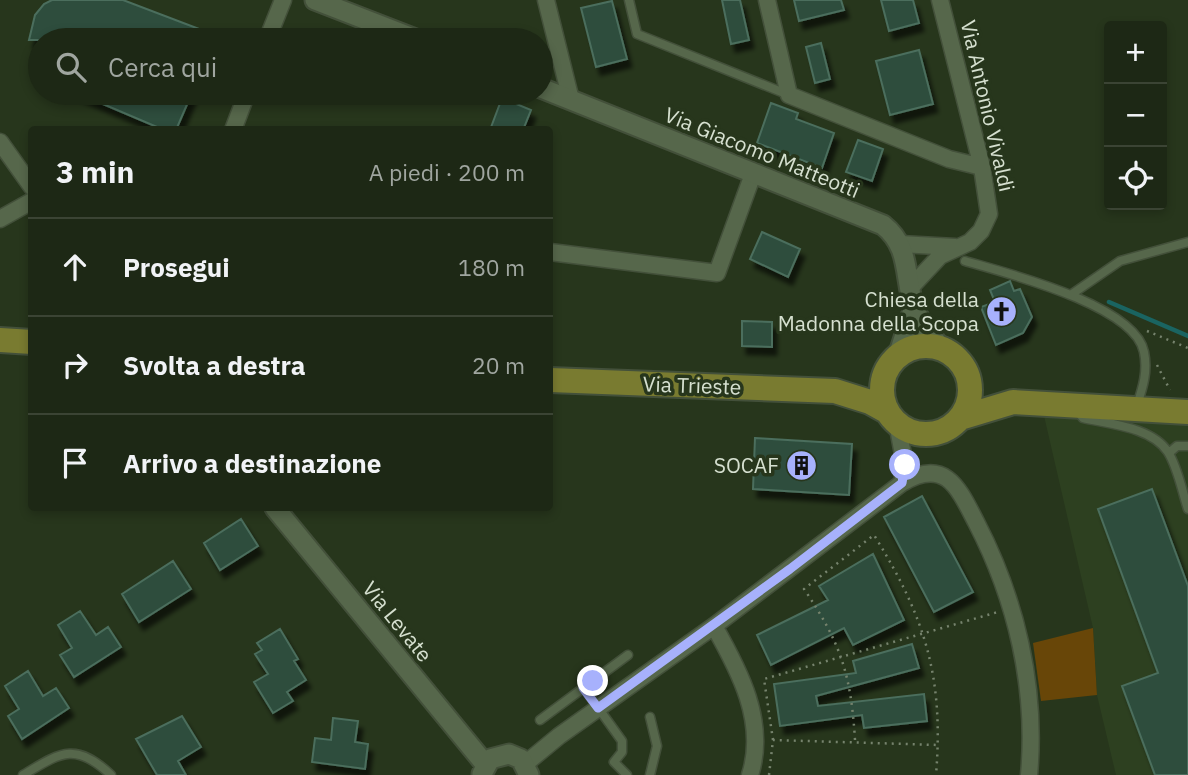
<!DOCTYPE html>
<html lang="it">
<meta charset="utf-8">
<style>
body{margin:0;font-family:"IBM Plex Sans",sans-serif;background:#2a3422;color:#f1f3f6}
.controls{position:absolute;right:21px;top:21px;display:grid;overflow:hidden;border-radius:7px;box-shadow:0 4px 10px #0003}
.controls button{width:63px;height:63px;display:grid;place-items:center;padding:0;border:0;border-bottom:2px solid #3b4434;background:#1d2815;color:#f1f3f6;font:35px sans-serif}
.stop{position:absolute;width:21px;height:21px;margin:-16px;border:5px solid #a7b1fc;border-radius:50%;background:#fff}
.stop.end{background:#a7b1fc;border-color:#fff;box-shadow:0 2px 7px #0008}
.list{margin:0;padding:0;list-style:none}
h2{display:flex;justify-content:space-between;align-items:center;height:91px;margin:0;padding:0 28px;font-size:30px}
h2 small{font-size:23px;font-weight:400;color:#a0a6a0}
.list li{display:grid;grid-template-columns:46px 1fr auto;gap:21px;align-items:center;box-sizing:border-box;height:98px;padding:0 28px;border-top:2px solid #3b4434}
.list b{display:block;font-size:26px;white-space:nowrap}
.list em{font-size:23px;font-style:normal;color:#a0a6a0}
.icon{flex:none;width:38px;height:38px;fill:none;stroke:currentColor;stroke-width:2;stroke-linecap:round;stroke-linejoin:round}
.map{position:relative;flex:none;width:1188px;height:775px;overflow:hidden}
.search{position:absolute;background:#1d2815;box-shadow:0 4px 10px #0003;left:28px;top:28px;width:525px;height:77px;display:flex;align-items:center;gap:18px;box-sizing:border-box;padding:0 24px;border-radius:38px;color:#a0a6a0;font-size:26px}
.panel{position:absolute;background:#1d2815;box-shadow:0 4px 10px #0003;left:28px;top:126px;width:525px;height:385px;border-radius:7px}
.map>svg:first-child{display:block}
.built{fill:#2d4020}
.green{fill:#684608}
.lines{fill:none;stroke-linecap:round;stroke-linejoin:round}
.stream{stroke:#1a6461;stroke-width:4.5}
.building{fill:#2d4e3e;stroke:#4b6e5d;stroke-width:2;filter:url(#shadow)}
.service-casing{stroke:#43503a;stroke-width:11}
.minor-casing{stroke:#43503a;stroke-width:19}
.tertiary-casing{stroke:#43503a;stroke-width:23}
.primary-casing{stroke:#43503a;stroke-width:28}
.path{stroke:#76836d;stroke-width:2.5;stroke-dasharray:2 5;stroke-linecap:butt}
.service{stroke:#56674b;stroke-width:8}
.minor{stroke:#56674b;stroke-width:16}
.tertiary{stroke:#56674b;stroke-width:19}
.primary{stroke:#797b30;stroke-width:24}
.route{stroke:#a7b1fc;stroke-width:9}
.labels{text-anchor:middle;stroke-width:7;stroke-linejoin:round;paint-order:stroke}
.street-label{font-size:21px;fill:#d6e0d0;stroke:#27361c}
.poi-label{font-size:21px;fill:#d6e0d0;stroke:#27361c;text-anchor:end}
</style>
<div class="map">
<svg width="1188" height="775" viewBox="0 0 1188 775">
<defs>
<filter id="shadow"><feDropShadow dx="4.5" dy="8" stdDeviation="2" flood-color="#0009"/></filter>
</defs>
<rect width="100%" height="100%" fill="#27361c"/>
<path class="built" d="M1042,407L1188,419V775H1116L1097,695L1093,628Z"/>
<path class="green" d="M1093,628L1097,695L1041,701L1033,643Z"/>
<g class="lines">
<path class="stream" d="M1109,302L1188,336"/>
</g>
<path class="building" d="M52,0H123L228,40H29L35,15L44,4Z
M722,0H740L749,40L731,44Z
M794,0H841L844,10L799,21Z
M881,0H913L919,23L889,31Z
M612,1L627,59L596,67L581,8Z
M821,43L830,79L815,83L806,47Z
M919,50L933,104L890,115L876,61Z
M77,93H192L176,130H164Z
M502,98L531,110L523,130H490Z
M771,103L798,113L796,119L834,133L822,168L757,143Z
M858,140L883,149L872,181L846,172Z
M762,232L800,249L788,277L750,259Z
M1010,281L1014,291L1020,289L1032,317L1023,333L996,345L981,307L995,302L990,290Z
M742,321L772,322V347L742,346Z
M755,438L852,444L849,495L753,489Z
M1152,489L1188,586V775H1155L1122,686L1158,673L1098,509Z
M922,496L973,592L934,612L884,517Z
M241,519L258,546L220,570L204,543Z
M873,554L904,620L853,645L844,628L771,665L757,635L828,600L819,586Z
M173,561L191,589L139,622L122,594Z
M80,611L96,635L108,627L121,647L74,677L60,655L72,648L58,625Z
M280,629L298,659L294,661L306,680L287,692L293,701L273,713L254,682L268,674L255,654L262,650L257,643Z
M912,644L919,668L816,696L818,706L924,694L927,721L864,728L862,715L780,726L774,684L856,673L853,661Z
M28,671L43,696L56,688L69,708L22,739L8,716L19,709L5,686Z
M182,716L201,747L178,761L186,775H157L136,739Z
M333,718L358,721L355,742L368,744L365,769L312,762L315,738L331,740Z"/>
<g class="lines">
<defs>
<path id="service" d="M629,0L637,34L789,95
M965,261C1006,273 1135,305 1144,352C1148,371 1143,387 1137,405
M1072,294L1120,261L1188,242
M1079,413L1083,418C1109,424 1152,427 1168,452C1178,468 1182,491 1188,509
M1169,453L1177,446H1188
M584,688L622,741V752L614,762L627,775
M650,717L657,746L650,775
M540,720L628,655
M23,775C60,753 75,741 111,775"/>
<path id="minor" d="M546,0L571,100
M767,0L789,95L949,159L982,167
M267,40L283,0
M233,130L247,93
M0,142L32,187
M0,219L32,201
M900,244L955,247
M550,252L717,273L753,174
M911,287L940,256L970,242L981,231L989,214L982,167L940,0
M897,423L905,465L902,483
M714,626C739,670 767,722 750,775
M525,764L559,736L714,626L902,483C945,457 958,487 976,522C1016,599 1037,687 1029,775"/>
<path id="tertiary" d="M315,0L418,40
M541,88L883,225C911,247 904,277 914,307C919,322 932,337 942,349
M898,356L914,307
M275,508L485,764
M482,774L490,759L509,754L521,759L529,775"/>
<path id="primary" d="M0,340L32,342
M882 390a44 44 0 1 1 88 0a44 44 0 1 1-88 0Z
M550,380L835,391L870,402L888,412
M960,418L1013,402L1188,412"/>
</defs>
<use href="#service" class="service-casing"/>
<use href="#minor" class="minor-casing"/>
<use href="#tertiary" class="tertiary-casing"/>
<use href="#primary" class="primary-casing"/>
<path class="path" d="M1147,331L1188,348
M1157,365L1170,390
M773,740L764,679L998,612
M855,740C851,675 841,643 804,589L874,535C925,617 944,677 936,775
M769,775L773,740L939,745"/>
<use href="#service" class="service"/>
<use href="#minor" class="minor"/>
<use href="#tertiary" class="tertiary"/>
<use href="#primary" class="primary"/>
</g>
<g class="lines">
<path class="route" d="M593,681L583,688L598,708L790,569L902,483L905,465"/>
</g>
<defs>
<symbol id="church-disc" viewBox="-11 -11 22 22"><circle r="9.5" fill="#a7b1fc" stroke="#27361c"/><path d="M-1.2-6h2.4v3.5h3.3v2.4h-3.3V6h-2.4V-.1h-3.3v-2.4h3.3Z" fill="#111"/></symbol>
<symbol id="building-disc" viewBox="-11 -11 22 22"><circle r="9.5" fill="#a7b1fc" stroke="#27361c"/><path d="M-4-6H4V6H1V3H-1V6H-4ZM-2.5-4.3h1.7v1.8h-1.7ZM.8-4.3h1.7v1.8H.8ZM-2.5-1h1.7V.8h-1.7ZM.8-1h1.7V.8H.8Z" fill="#111"/></symbol>
</defs>
<g fill-rule="evenodd">
<use href="#church-disc" x="984" y="294" width="35" height="35"/>
<use href="#building-disc" x="784" y="448" width="35" height="35"/>
</g>
<g class="labels">
<g class="street-label">
<text transform="translate(987 106) rotate(77)" y="7">Via Antonio Vivaldi</text>
<text transform="translate(762 153) rotate(22)" y="7">Via Giacomo Matteotti</text>
<text transform="translate(692 386) rotate(2)" y="7">Via Trieste</text>
<text transform="translate(397 622) rotate(51)" y="7">Via Levate</text>
</g>
<g class="poi-label">
<text x="979" y="307">Chiesa della<tspan x="979" dy="24">Madonna della Scopa</tspan></text>
<text x="779" y="473">SOCAF</text>
</g>
</g>
</svg>
<div class="controls">
<button>+</button>
<button>−</button>
<button><svg class="icon" aria-label="locate" viewBox="0 0 24 24"><circle cx="12" cy="12" r="6"/><path d="M12 2v4M12 18v4M2 12h4M18 12h4"/></svg></button>
</div>
<div class="stop" style="left:905px;top:465px"></div>
<div class="stop end" style="left:593px;top:681px"></div>
<div class="search"><svg class="icon" aria-label="search" viewBox="0 0 24 24"><circle cx="10" cy="10" r="6"/><path d="M15 15l6 6"/></svg>Cerca qui</div>
<section class="panel">
<h2>3 min<small>A piedi · 200 m</small></h2>
<ul class="list">
<li><svg class="icon" aria-label="ahead" viewBox="0 0 24 24"><path d="M12 20V5M6 11l6-6 6 6"/></svg><div><b>Prosegui</b></div><em>180 m</em></li>
<li><svg class="icon" aria-label="right" viewBox="0 0 24 24"><path d="M7 20v-9h11M14 6l5 5-5 5"/></svg><div><b>Svolta a destra</b></div><em>20 m</em></li>
<li><svg class="icon" aria-label="arrive" viewBox="0 0 24 24"><path d="M6 21V4h12l-3 4 3 4H6"/></svg><div><b>Arrivo a destinazione</b></div></li>
</ul>
</section>
</div>
